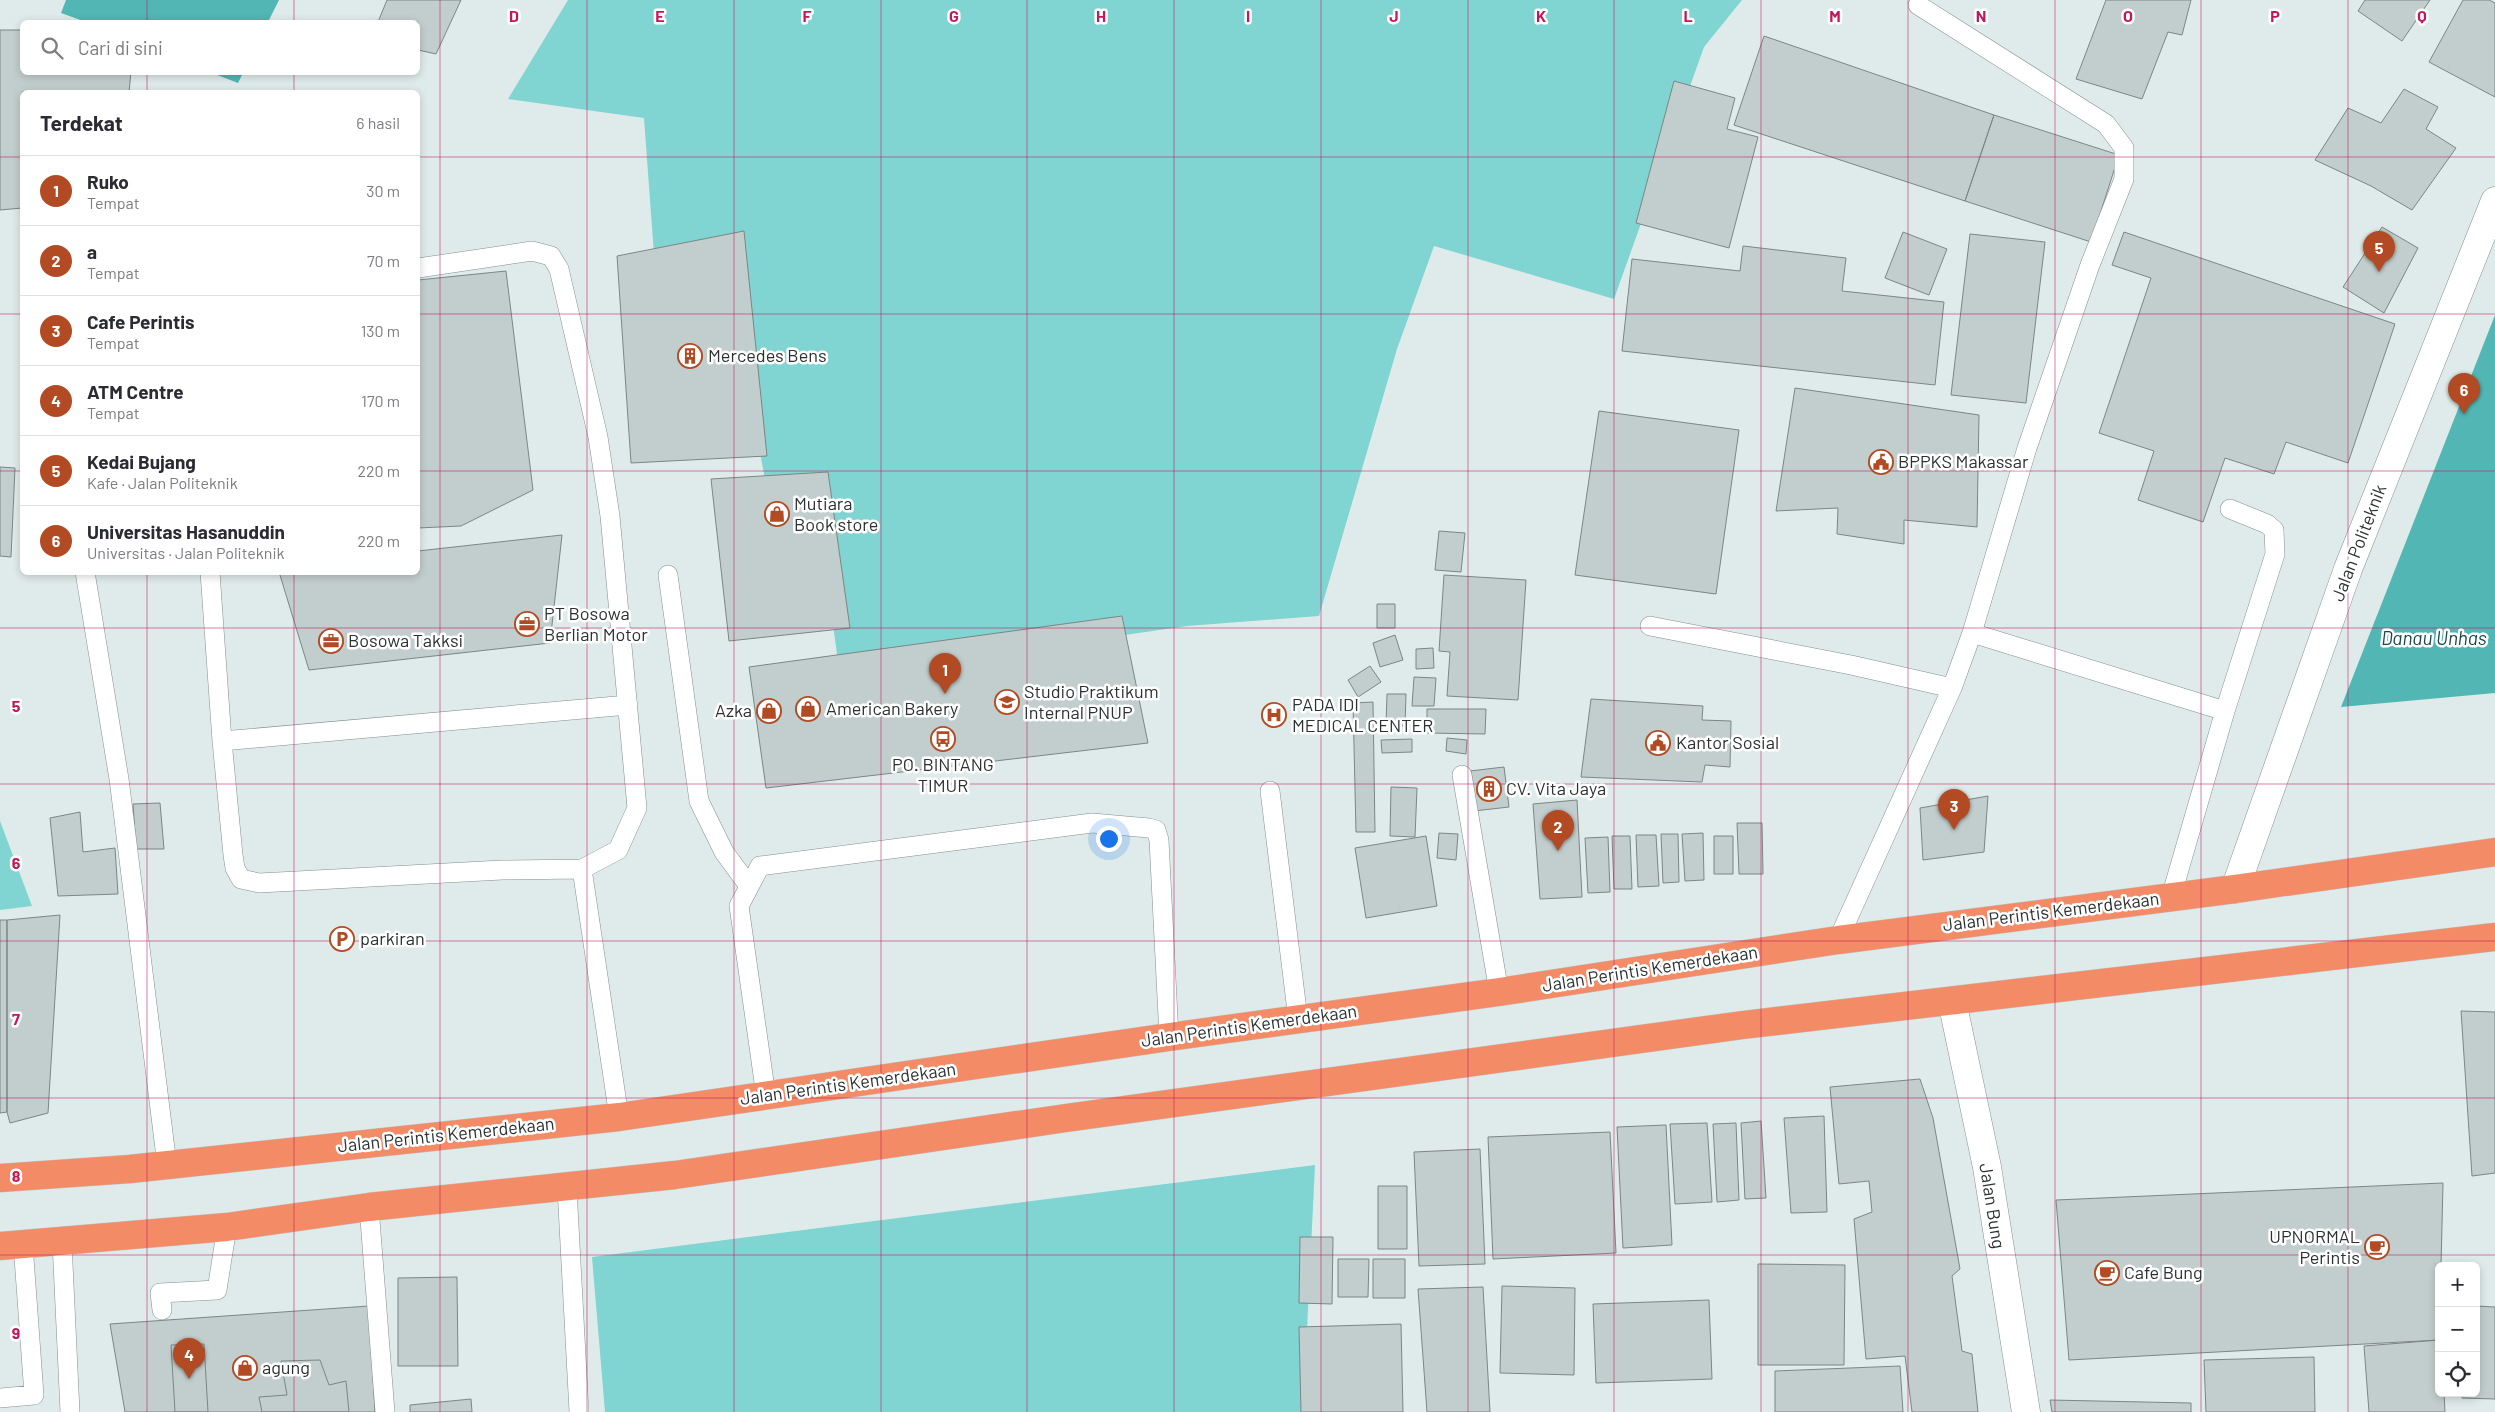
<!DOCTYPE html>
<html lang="id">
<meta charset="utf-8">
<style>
body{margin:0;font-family:Barlow,sans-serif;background:#f7f7f7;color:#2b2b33}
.controls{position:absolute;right:15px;bottom:15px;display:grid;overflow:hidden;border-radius:8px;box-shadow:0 2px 8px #0003}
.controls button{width:45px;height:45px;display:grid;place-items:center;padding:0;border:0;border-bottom:1px solid #e1e1e2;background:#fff;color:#2b2b33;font:25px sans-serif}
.you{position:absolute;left:1108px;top:838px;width:18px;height:18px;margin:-12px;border:4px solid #fff;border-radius:50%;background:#1a73e8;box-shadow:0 0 0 8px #1a73e833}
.badge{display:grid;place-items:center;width:32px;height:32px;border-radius:50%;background:#b24b24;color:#fff;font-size:16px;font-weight:700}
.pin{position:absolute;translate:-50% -41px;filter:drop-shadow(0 1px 2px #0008)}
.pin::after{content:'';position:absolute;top:26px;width:18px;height:15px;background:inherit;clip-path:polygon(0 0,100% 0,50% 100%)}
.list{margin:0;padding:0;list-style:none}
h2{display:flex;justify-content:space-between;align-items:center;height:65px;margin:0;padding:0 20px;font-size:21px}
h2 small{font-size:16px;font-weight:400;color:#7c7c81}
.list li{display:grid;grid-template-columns:32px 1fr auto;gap:15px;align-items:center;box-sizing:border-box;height:70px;padding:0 20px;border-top:1px solid #e1e1e2}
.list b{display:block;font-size:19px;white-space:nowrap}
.list p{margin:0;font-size:16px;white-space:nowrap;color:#7c7c81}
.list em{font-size:16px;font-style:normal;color:#7c7c81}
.icon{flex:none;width:28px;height:28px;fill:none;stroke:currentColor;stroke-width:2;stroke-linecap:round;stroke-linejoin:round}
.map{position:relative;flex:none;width:2495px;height:1412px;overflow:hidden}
.search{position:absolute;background:#fff;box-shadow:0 2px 8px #0003;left:20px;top:20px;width:400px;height:55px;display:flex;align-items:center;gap:12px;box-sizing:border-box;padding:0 18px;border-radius:8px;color:#7c7c81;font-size:19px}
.panel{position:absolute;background:#fff;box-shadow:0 2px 8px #0003;left:20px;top:90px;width:400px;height:485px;border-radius:8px}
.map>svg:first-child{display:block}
.green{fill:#80d4d1}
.water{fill:#52b7b4}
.building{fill:#c2cecd;stroke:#7b8685}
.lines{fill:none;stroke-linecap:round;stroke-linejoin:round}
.lane-casing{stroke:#838f8e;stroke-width:20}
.street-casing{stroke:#838f8e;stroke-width:29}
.highway-casing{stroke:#c4c5c5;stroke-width:29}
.lane{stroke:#fff;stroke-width:19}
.street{stroke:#fff;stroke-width:28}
.highway{stroke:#f28b66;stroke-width:28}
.grid{fill:none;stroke:#c2185b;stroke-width:1;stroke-opacity:0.55}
.labels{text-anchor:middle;stroke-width:5;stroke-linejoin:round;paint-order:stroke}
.poi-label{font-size:18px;fill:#2c3030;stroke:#fff;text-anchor:start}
.street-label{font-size:18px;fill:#2c3030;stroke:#fff}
.water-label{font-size:19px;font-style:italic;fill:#194745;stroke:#fff}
.grid-label{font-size:16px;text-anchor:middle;font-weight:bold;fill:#c2185b;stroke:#fff;stroke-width:5;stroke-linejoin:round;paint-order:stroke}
</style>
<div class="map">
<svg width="2495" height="1412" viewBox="0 0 2495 1412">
<rect width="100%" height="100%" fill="#dfebea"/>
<path class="green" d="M568,0H1742L1704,47L1614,299L1434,246L1397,349L1319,616L1187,626L840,676L818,515L772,518L727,272L656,282L644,118L508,99Z
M0,821L32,906L0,910Z
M1315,1165L1303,1412H605L592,1257Z"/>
<path class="water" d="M66,0H279L268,22H86L61,13Z
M212,73H243L238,83Z
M2495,315V693L2341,707Z"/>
<path class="building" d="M387,0H461L436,54L418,50V22H378Z
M2106,0H2191L2182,35L2168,32L2142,99L2076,79Z
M2365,0H2430L2402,41L2358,11Z
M2463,0H2489L2495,3V97L2429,62Z
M0,30H22V72H131L129,92H22V208L0,210Z
M1764,36L1994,115L1965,201L1734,125Z
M1674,81L1735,98L1727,129L1758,137L1729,248L1636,223Z
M2404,89L2438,107L2426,129L2456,148L2412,210L2371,186L2315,160L2348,108L2381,123Z
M1994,115L2119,155L2091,242L1965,201Z
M2382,227L2418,248L2384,313L2343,287Z
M744,231L767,456L631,463L617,256Z
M1903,232L1947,249L1929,295L1885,278Z
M2124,232L2395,324L2348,463L2286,442L2274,474L2225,458L2203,522L2138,500L2154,451L2099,433L2151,278L2112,265Z
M1970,234L2045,242L2026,403L1951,395Z
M1743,246L1846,258L1842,291L1944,302L1935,385L1622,351L1632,259L1740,271Z
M506,271L533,490L461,526L418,528V280Z
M1795,388L1979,415L1977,527L1904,520V544L1837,534L1838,508L1776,511Z
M1599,411L1739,430L1716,594L1575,575Z
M0,467L15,468L11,557L0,556Z
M828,472L850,628L729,641L711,479Z
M1439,531L1465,533L1461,572L1435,570Z
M562,535L550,643L309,670L279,572H418V551Z
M1444,575L1526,580L1518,700L1447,696L1450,652L1439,651Z
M1377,604H1395V628H1377Z
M1122,616L1148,743L766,788L749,667Z
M1395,635L1403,660L1380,667L1373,643Z
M1433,648L1434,668L1416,669V649Z
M1370,666L1381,682L1358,697L1348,680Z
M1414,677L1436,678L1434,706H1412Z
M1387,694H1406L1405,726L1386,725Z
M1591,699L1703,706L1702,720L1731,721L1730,767L1705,765L1702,782L1581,777Z
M1373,702L1375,832H1356L1353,703Z
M1427,709H1486L1485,734L1427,733Z
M1447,738L1467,740L1466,754L1446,751Z
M1412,739V752L1382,753L1381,740Z
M1504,767L1509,807L1474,811L1470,771Z
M1391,787L1417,788L1415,837L1390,836Z
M1988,796L1984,852L1923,860L1920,808Z
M1577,800L1582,897L1540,899L1533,804Z
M160,803L164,849H136L133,804Z
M80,812L83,852L115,848L118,894L58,896L50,818Z
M1737,823H1762L1763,874H1739Z
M1439,833L1458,834L1456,860L1437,858Z
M1703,833L1704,880L1685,881L1682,834Z
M1661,834H1678L1679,882L1663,883Z
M1636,835H1656L1659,886L1638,887Z
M1426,836L1437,906L1366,918L1355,848Z
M1612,836H1630L1632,889H1614Z
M1714,836H1733V874H1714Z
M1608,837L1610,892L1588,893L1585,838Z
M60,915L48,1113L10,1123L7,1112V920Z
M0,920H7V1112L0,1113Z
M2461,1011L2495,1012V1173L2472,1176Z
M1920,1079L1933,1118L1960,1269L1952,1276L1962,1351L1972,1354L1978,1412H1912L1905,1356L1866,1359L1854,1219L1872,1212L1869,1181L1839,1184L1830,1087Z
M1824,1116L1827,1212L1791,1213L1784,1118Z
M1761,1121L1766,1198L1745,1199L1741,1123Z
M1707,1123L1712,1202L1675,1204L1670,1124Z
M1736,1123L1739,1200L1717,1202L1713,1124Z
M1666,1125L1672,1245L1623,1248L1617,1127Z
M1610,1132L1616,1253L1493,1259L1488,1137Z
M1480,1149L1485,1264L1419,1266L1414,1152Z
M2443,1183L2441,1266H2439V1340L2069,1360L2056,1200Z
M1378,1186H1407V1249H1378Z
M1300,1237H1333L1332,1304L1299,1303Z
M1338,1259H1369L1368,1297H1338Z
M1373,1259H1405V1298H1373Z
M1758,1264L1845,1265L1844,1365H1758Z
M457,1277L458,1366H398V1278Z
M1502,1286L1575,1288L1574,1375L1500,1373Z
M1483,1287L1490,1412H1427L1418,1289Z
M1709,1300L1712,1379L1596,1383L1593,1304Z
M369,1306L375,1412H125L110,1324Z
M2476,1306L2495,1307V1399L2462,1398V1393H2476Z
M1401,1324L1403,1412H1301L1299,1327Z
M2439,1340V1393H2444L2445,1412H2369L2364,1346Z
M204,1344L208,1412H175L171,1345Z
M2314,1357L2315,1412H2206L2204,1360Z
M320,1360L329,1385L346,1381L349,1412H262L259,1397L287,1395L281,1361Z
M1900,1366L1903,1412H1775V1371Z
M471,1399L472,1412H410V1405Z
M2050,1400L2191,1403V1412H2052Z"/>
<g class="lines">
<defs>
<path id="lane" d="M85,572L119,779L167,1165
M210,572L222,741L233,855L235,868L241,879L259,883L502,870L582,869L618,850L637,808L610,516L598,437L559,269L551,256L532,251L418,268
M668,575L699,801L724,852L749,886
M1650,626L1851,665L1952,688
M1972,633L2225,711
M222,741L628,705
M1462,775L1499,992
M1270,791L1298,1019
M582,869L619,1117
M2171,897L2225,711L2275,554L2274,530L2267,524L2230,509
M1838,940L1952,688L1972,633L2027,448L2090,265L2124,179V148L2106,124L1918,5
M766,1096L739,906L760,866L1092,823L1149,828L1156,830L1159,840L1169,1037
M567,1188L579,1412
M369,1207L385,1412
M62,1242L70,1412
M162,1310L160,1293L217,1290L227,1227
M0,1398L34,1395L23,1244"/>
<path id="street" d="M2235,889L2348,569L2495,201
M1952,1001L1987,1167L2026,1412"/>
<path id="highway" d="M0,1178L130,1169L619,1117L1169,1037L1499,992L1838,940L2235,889L2495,852
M0,1246L227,1227L369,1207L675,1175L1066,1118L1743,1025L2495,937"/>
</defs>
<use href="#lane" class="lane-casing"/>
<use href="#street" class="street-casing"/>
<use href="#highway" class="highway-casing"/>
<use href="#lane" class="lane"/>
<use href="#street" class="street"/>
<use href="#highway" class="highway"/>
</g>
<path class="grid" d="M147,0V22M294,0V22M440,0V1412M587,0V1412M734,0V1412M881,0V1412M1027,0V1412M1174,0V1412M1321,0V1412M1468,0V1412M1614,0V1412M1761,0V1412M1908,0V1412M2055,0V1412M2201,0V1412M2348,0V1412M147,72V92M294,72V92M0,157H22M418,157H2495M0,314H22M418,314H2495M0,471H22M418,471H2495M147,572V1412M294,572V1412M0,628H2495M0,784H2495M0,941H2495M0,1098H2495M0,1255H2495"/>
<defs>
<symbol id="building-ring" viewBox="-11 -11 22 22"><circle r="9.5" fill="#fff" stroke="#b24b24" stroke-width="1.5"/><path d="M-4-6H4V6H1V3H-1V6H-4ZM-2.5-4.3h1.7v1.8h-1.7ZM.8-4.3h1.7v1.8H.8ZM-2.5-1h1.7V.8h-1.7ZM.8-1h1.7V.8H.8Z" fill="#b24b24"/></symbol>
<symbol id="civic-ring" viewBox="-11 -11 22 22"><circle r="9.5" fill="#fff" stroke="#b24b24" stroke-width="1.5"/><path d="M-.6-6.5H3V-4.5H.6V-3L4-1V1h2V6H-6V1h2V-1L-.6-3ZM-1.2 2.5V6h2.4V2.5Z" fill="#b24b24"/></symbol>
<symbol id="shop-ring" viewBox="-11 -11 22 22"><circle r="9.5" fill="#fff" stroke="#b24b24" stroke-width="1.5"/><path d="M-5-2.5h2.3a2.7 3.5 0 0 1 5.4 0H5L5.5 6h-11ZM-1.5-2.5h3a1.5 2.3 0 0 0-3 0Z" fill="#b24b24"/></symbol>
<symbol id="office-ring" viewBox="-11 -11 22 22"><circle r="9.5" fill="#fff" stroke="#b24b24" stroke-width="1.5"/><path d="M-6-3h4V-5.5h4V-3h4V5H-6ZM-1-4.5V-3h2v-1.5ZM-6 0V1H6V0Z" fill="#b24b24"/></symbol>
<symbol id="school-ring" viewBox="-11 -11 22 22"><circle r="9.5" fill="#fff" stroke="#b24b24" stroke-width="1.5"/><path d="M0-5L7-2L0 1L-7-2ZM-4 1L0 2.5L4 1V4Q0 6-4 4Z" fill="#b24b24"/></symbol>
<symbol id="hospital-ring" viewBox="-11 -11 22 22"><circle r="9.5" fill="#fff" stroke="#b24b24" stroke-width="1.5"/><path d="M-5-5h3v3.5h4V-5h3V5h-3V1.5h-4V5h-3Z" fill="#b24b24"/></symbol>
<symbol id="bus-ring" viewBox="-11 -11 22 22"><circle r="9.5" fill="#fff" stroke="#b24b24" stroke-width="1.5"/><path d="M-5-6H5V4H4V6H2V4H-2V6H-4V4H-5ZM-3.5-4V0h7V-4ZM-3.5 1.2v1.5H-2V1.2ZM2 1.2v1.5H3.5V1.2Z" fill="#b24b24"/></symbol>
<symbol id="parking-ring" viewBox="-11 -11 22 22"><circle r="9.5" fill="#fff" stroke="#b24b24" stroke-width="1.5"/><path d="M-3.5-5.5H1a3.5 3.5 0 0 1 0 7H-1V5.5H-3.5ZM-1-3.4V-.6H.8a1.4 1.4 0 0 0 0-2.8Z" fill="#b24b24"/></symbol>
<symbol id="cafe-ring" viewBox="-11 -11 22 22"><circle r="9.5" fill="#fff" stroke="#b24b24" stroke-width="1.5"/><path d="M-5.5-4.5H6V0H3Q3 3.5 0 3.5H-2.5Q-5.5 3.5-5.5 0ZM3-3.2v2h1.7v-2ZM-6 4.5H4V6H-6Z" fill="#b24b24"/></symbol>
</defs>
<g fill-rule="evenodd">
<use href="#building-ring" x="676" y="342" width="28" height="28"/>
<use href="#civic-ring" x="1867" y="448" width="28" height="28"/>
<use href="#shop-ring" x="763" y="500" width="28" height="28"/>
<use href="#office-ring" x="513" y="610" width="28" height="28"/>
<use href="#office-ring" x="317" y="627" width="28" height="28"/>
<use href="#school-ring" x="993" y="688" width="28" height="28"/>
<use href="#shop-ring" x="794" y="695" width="28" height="28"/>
<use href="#shop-ring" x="755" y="697" width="28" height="28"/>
<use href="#hospital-ring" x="1260" y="701" width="28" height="28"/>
<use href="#bus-ring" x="929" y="725" width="28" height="28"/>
<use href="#civic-ring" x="1644" y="729" width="28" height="28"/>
<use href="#building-ring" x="1475" y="775" width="28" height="28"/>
<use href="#parking-ring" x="328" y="925" width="28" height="28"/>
<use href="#cafe-ring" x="2363" y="1233" width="28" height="28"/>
<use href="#cafe-ring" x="2093" y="1259" width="28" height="28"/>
<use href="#shop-ring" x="231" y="1354" width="28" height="28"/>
</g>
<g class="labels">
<g class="poi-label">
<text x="708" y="362">Mercedes Bens</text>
<text x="1898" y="468">BPPKS Makassar</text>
<text x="794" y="510">Mutiara<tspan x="794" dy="21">Book store</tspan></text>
<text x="544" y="620">PT Bosowa<tspan x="544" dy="21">Berlian Motor</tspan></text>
<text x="348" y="647">Bosowa Takksi</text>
<text x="1024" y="698">Studio Praktikum<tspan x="1024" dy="21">Internal PNUP</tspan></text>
<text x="1292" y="711">PADA IDI<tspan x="1292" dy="21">MEDICAL CENTER</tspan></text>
<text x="826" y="715">American Bakery</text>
<text x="752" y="717" text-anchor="end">Azka</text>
<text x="1676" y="749">Kantor Sosial</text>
<text x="943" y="771" text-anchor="middle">PO. BINTANG<tspan x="943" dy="21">TIMUR</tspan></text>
<text x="1506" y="795">CV. Vita Jaya</text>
<text x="360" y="945">parkiran</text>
<text x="2360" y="1243" text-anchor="end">UPNORMAL<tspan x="2360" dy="21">Perintis</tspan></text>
<text x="2124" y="1279">Cafe Bung</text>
<text x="262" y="1374">agung</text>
</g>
<g class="street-label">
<text transform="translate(2359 543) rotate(-69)" y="6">Jalan Politeknik</text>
<text transform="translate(2051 912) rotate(-7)" y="6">Jalan Perintis Kemerdekaan</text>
<text transform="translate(1650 969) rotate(-9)" y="6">Jalan Perintis Kemerdekaan</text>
<text transform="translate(1249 1026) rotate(-8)" y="6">Jalan Perintis Kemerdekaan</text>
<text transform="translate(848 1084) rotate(-8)" y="6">Jalan Perintis Kemerdekaan</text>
<text transform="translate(446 1135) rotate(-6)" y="6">Jalan Perintis Kemerdekaan</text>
<text transform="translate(1992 1206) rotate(81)" y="6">Jalan Bung</text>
</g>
<g class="water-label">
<text x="2434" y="645">Danau Unhas</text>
</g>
</g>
<g class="grid-label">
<text x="514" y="22">D</text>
<text x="660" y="22">E</text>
<text x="807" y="22">F</text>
<text x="954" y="22">G</text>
<text x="1101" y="22">H</text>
<text x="1248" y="22">I</text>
<text x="1394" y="22">J</text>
<text x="1541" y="22">K</text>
<text x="1688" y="22">L</text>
<text x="1835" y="22">M</text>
<text x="1981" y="22">N</text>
<text x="2128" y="22">O</text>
<text x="2275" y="22">P</text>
<text x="2422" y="22">Q</text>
<text x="16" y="712">5</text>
<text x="16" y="869">6</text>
<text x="16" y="1025">7</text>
<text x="16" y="1182">8</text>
<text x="16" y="1339">9</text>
</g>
</svg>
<div class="controls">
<button>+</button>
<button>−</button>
<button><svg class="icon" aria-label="locate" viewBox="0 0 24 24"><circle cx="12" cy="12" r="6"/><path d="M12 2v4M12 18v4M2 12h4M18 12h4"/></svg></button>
</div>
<div class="you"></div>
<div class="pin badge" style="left:945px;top:694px">1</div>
<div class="pin badge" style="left:1558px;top:851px">2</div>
<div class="pin badge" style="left:1954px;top:830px">3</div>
<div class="pin badge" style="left:189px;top:1379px">4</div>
<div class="pin badge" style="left:2379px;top:272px">5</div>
<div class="pin badge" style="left:2464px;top:414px">6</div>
<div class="search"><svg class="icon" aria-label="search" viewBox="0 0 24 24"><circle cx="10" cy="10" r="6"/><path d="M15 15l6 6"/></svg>Cari di sini</div>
<section class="panel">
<h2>Terdekat<small>6 hasil</small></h2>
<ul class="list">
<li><span class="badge">1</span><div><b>Ruko</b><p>Tempat</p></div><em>30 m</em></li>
<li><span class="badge">2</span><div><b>a</b><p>Tempat</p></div><em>70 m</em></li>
<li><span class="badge">3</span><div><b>Cafe Perintis</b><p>Tempat</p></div><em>130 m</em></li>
<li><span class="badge">4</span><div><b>ATM Centre</b><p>Tempat</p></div><em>170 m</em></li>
<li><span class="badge">5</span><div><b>Kedai Bujang</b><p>Kafe · Jalan Politeknik</p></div><em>220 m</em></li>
<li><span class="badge">6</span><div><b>Universitas Hasanuddin</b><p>Universitas · Jalan Politeknik</p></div><em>220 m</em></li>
</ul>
</section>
</div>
